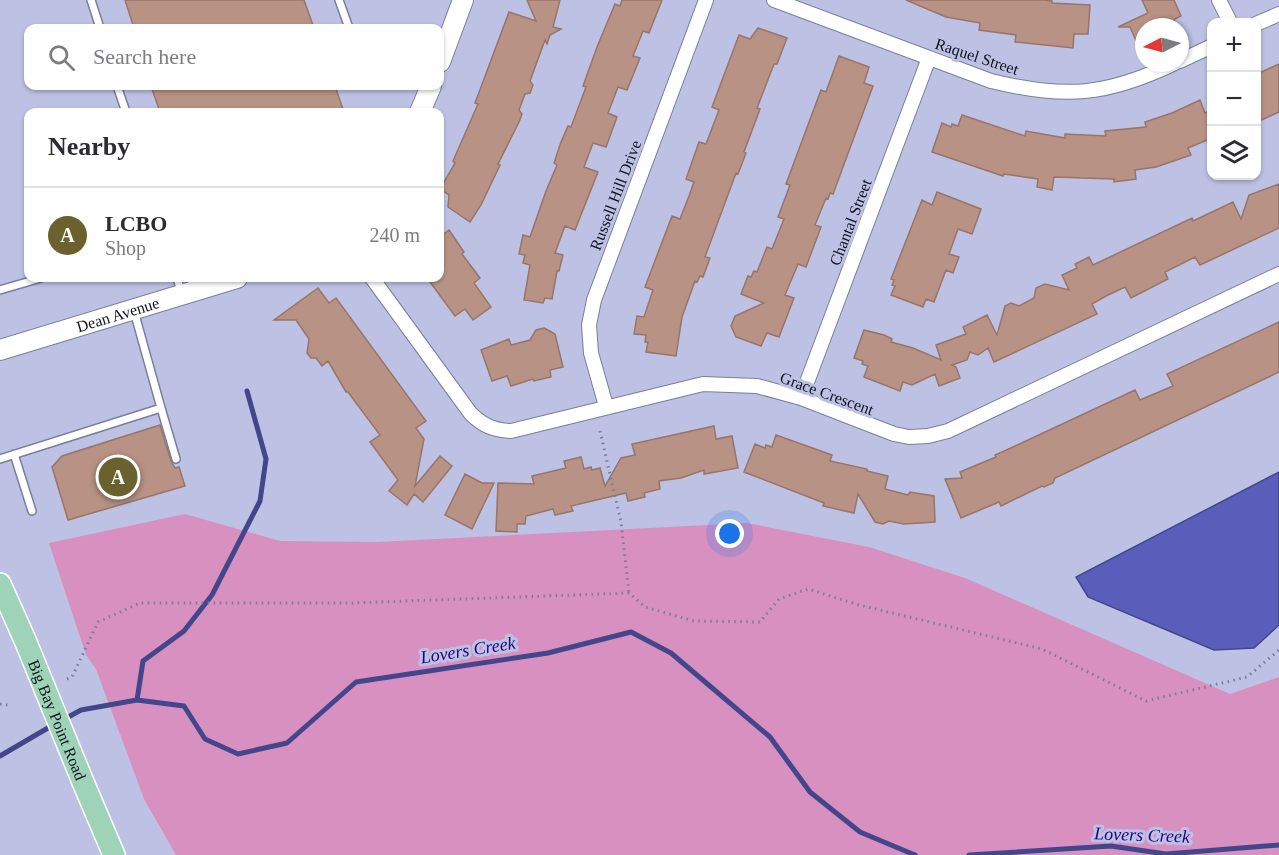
<!DOCTYPE html>
<meta charset="utf-8">
<style>
body{margin:0;font-family:"Times New Roman",serif;background:#f7f7f7;color:#2b2b33}
.controls{position:absolute;right:18px;top:18px;display:grid;overflow:hidden;border-radius:12px;box-shadow:0 2px 4px #0004}
.controls button{width:54px;height:54px;display:grid;place-items:center;padding:0;border:0;border-bottom:2px solid #e1e1e2;background:#fff;color:#2b2b33;font:30px sans-serif}
.compass{position:absolute;left:1135px;top:18px;width:54px;height:54px;border-radius:50%;background:#fff;box-shadow:0 2px 4px #0004;rotate:264deg}
.you{position:absolute;left:730px;top:534px;width:21px;height:21px;margin:-15px;border:4px solid #fff;border-radius:50%;background:#1a73e8;box-shadow:0 0 0 9px #1a73e833}
.badge{display:grid;place-items:center;width:39px;height:39px;border-radius:50%;background:#6a612e;color:#fff;font-size:20px;font-weight:700}
.pin{position:absolute;translate:-50% -50%;border:3px solid #fff;box-shadow:0 2px 6px #0006}
.list{margin:0;padding:0;list-style:none}
h2{display:flex;justify-content:space-between;align-items:center;height:78px;margin:0;padding:0 24px;font-size:26px}
h2 small{font-size:20px;font-weight:400;color:#7c7c81}
.list li{display:grid;grid-template-columns:39px 1fr auto;gap:18px;align-items:center;box-sizing:border-box;height:96px;padding:0 24px;border-top:2px solid #e1e1e2}
.list b{display:block;font-size:22px;white-space:nowrap}
.list p{margin:0;font-size:20px;white-space:nowrap;color:#7c7c81}
.list em{font-size:20px;font-style:normal;color:#7c7c81}
.icon{flex:none;width:33px;height:33px;fill:none;stroke:currentColor;stroke-width:2;stroke-linecap:round;stroke-linejoin:round}
.map{position:relative;flex:none;width:1279px;height:855px;overflow:hidden}
.search{position:absolute;background:#fff;box-shadow:0 2px 4px #0004;left:24px;top:24px;width:420px;height:66px;display:flex;align-items:center;gap:15px;box-sizing:border-box;padding:0 21px;border-radius:12px;color:#7c7c81;font-size:22px}
.panel{position:absolute;background:#fff;box-shadow:0 2px 4px #0004;left:24px;top:108px;width:420px;height:174px;border-radius:12px}
.map>svg:first-child{display:block}
.green{fill:#d790c0}
.water{fill:#5b5dbb;stroke:#44468c;stroke-width:1.5}
.lines{fill:none;stroke-linecap:round;stroke-linejoin:round}
.stream{stroke:#44468c;stroke-width:5}
.building{fill:#b89285;stroke:#997468;stroke-width:1.5}
.lane-casing{stroke:#797d9e;stroke-width:10}
.street-casing{stroke:#797d9e;stroke-width:16}
.secondary-casing{stroke:#797d9e;stroke-width:22}
.primary-casing{stroke:#fff;stroke-width:24}
.path{stroke:#7a7d97;stroke-width:3;stroke-dasharray:1.5 4.5;stroke-linecap:butt}
.lane{stroke:#fff;stroke-width:7}
.street{stroke:#fff;stroke-width:14}
.secondary{stroke:#fff;stroke-width:20}
.primary{stroke:#9ed3b8;stroke-width:21}
.primary-bridge-casing{stroke:#fff;stroke-width:24;stroke-linecap:butt}
.primary-bridge{stroke:#9ed3b8;stroke-width:21}
.labels{text-anchor:middle;stroke-width:6;stroke-linejoin:round;paint-order:stroke}
.street-label{font-size:16px;fill:#10111e;stroke:#bdc2e5}
.water-label{font-size:18px;font-style:italic;fill:#25017e;stroke:#bdc2e5}
</style>
<div class="map">
<svg width="1279" height="855" viewBox="0 0 1279 855">
<rect width="100%" height="100%" fill="#bdc2e5"/>
<path class="green" d="M185,514L280,541L377,542L747,523L869,547L965,578L1230,694L1279,677V855H176L144,799L96,669L86,655L49,543Z"/>
<path class="water" d="M1279,472V625L1254,648L1214,650L1088,597L1076,577Z"/>
<g class="lines">
<path class="stream" d="M137,700L143,661L184,631L212,595L260,501L266,459L247,391
M61,721L81,710L137,700L184,706L205,739L238,754L287,743L356,682L548,653L631,632L671,653L770,737L810,792L860,832L915,855
M0,756L53,725
M969,855L1111,846L1166,854L1279,845"/>
</g>
<path class="building" d="M125,0H304L314,28H134Z
M527,0H560L553,27L561,29L550,35L547,44L545,40L530,81L533,85L530,93L525,94L519,110L522,114L519,122L498,164L500,165L481,205L470,222L448,207L449,195L440,189L455,163L453,161L478,104L475,103L481,87L509,12L536,21Z
M622,0H662L649,33L643,31L633,56L640,58L627,90L618,87L608,113L617,117L606,147L593,143L584,167L598,172L575,230L565,226L555,253L563,255L559,271H557L552,299L545,298L543,303L524,300L530,265L523,263L525,255L519,254L523,235L530,237L546,191L557,165L554,163L561,142L568,126L571,127L586,87L583,86L597,47L615,4L620,6Z
M906,0H1044L1052,1V3L1090,5L1088,34H1074L1073,48L1015,42L1016,35L979,30L980,23L946,17Z
M1142,0H1174L1181,16L1175,19L1172,27H1144V59L1130,27H1118L1148,13Z
M758,28L787,38L777,64H774L757,108L760,109L744,152L746,153L738,174L736,173L705,257L710,258L703,277L700,276L697,282L695,281L682,317L676,356L646,352L648,342H645L646,335L634,334L637,316L644,317L653,290L645,287L672,216L680,219L689,196L694,182L686,179L699,142L706,144L719,110L712,107L739,35L750,39Z
M839,56L869,67L864,83L873,86L833,194L830,193L828,199L826,198L815,225L821,227L806,267L798,264L785,295L794,298L779,337L767,333L761,346L736,337L731,326L735,316L764,303L741,294L748,276L751,277L754,271L757,272L767,247L772,249L784,219L778,217L790,185L786,184L821,90L826,92Z
M1279,64V112L1257,122V74Z
M151,86H335L344,112H160Z
M1200,100L1205,113L1212,110V138L1188,148L1191,155L1156,167L1135,170L1136,179L1114,182V179L1054,177L1052,190L1037,187L1038,179L1004,174L1003,176L932,152L942,123L951,127L952,124L958,126L962,115L1025,136L1026,131L1065,138V134L1106,136L1105,131L1146,127L1145,122L1172,113Z
M1279,184V228L1200,265L1195,257L1165,272L1168,279L1131,298L1125,287L1106,296L1092,304L1097,314L994,362L988,348L978,355L970,352L967,360L952,365L956,367L960,378L939,386L935,374L912,385L903,382L900,391L864,377L868,366L862,364L863,361L854,358L864,330L884,335L892,339L891,342L913,348L941,360L936,345L966,334L963,327L987,315L997,335L1005,306L1011,303L1019,306L1034,298L1036,288L1045,284L1069,290L1062,275L1077,268L1075,264L1089,257L1093,265L1192,218L1193,221L1233,202L1241,219L1249,195Z
M937,192L981,209L972,234L958,229L949,254L959,257L953,273L946,270L934,302L926,299L923,307L891,295L895,286L892,285L894,280L891,279L922,200L932,205Z
M449,230L464,252L462,254L480,278L474,283L491,307L473,320L465,309L455,316L427,278H440V237Z
M318,288L329,303L336,298L426,421L416,428L424,439L415,486L440,456L452,466L423,502L414,494L407,505L389,491L398,480L370,442L380,435L348,392H346L328,361L322,366L316,358H311L307,353L309,339L296,320H274Z
M1279,322V372L1055,478L1053,483L1044,487L1042,486L1001,506L999,502L961,518L945,479L962,478L960,472L996,457L995,455L1013,447L1135,390L1140,400L1173,386L1167,374Z
M544,328L555,334L563,367L550,370L551,377L534,381L533,379L511,386L507,376L492,381L481,350L509,339L511,345L530,340L536,330Z
M160,425L171,461L175,468L179,467L185,486L68,520L52,467L62,456Z
M714,426L716,439L732,436L738,468L704,474V470L681,478L659,481L660,489L644,493L645,497L628,501L626,493L571,506L573,511L555,515L553,509L526,516L525,524H517V532L496,531L498,483L534,484L532,476L566,468L564,461L581,457L584,469L591,467L592,470L600,468L605,486L621,458L635,455L632,444Z
M776,435L832,455L830,461L867,469V471L888,476L885,489L908,495L910,492L934,496L935,522L904,524L889,521L883,524L875,522L858,494L854,513L823,506L824,503L744,472L755,444L765,448L766,445L772,447Z
M465,474L482,483H494L472,529L445,515Z"/>
<g class="lines">
<defs>
<path id="lane" d="M91,0L100,28
M339,0L349,28
M117,86L126,112
M177,278L181,292
M0,290L41,278
M161,408L176,459
M14,454L32,511
M0,459L161,408L134,311"/>
<path id="street" d="M774,0L991,81C1065,99 1106,96 1175,63
M1219,0L1230,22
M1256,24L1279,14
M1180,61L1212,46
M372,278L471,414C484,426 493,430 511,431L703,384L757,386L801,398L894,434L909,437L928,436L948,431L1279,274
M801,398L929,58
M606,406L591,353L589,325L594,300L706,0"/>
<g id="secondary">
<path d="M440,62L463,0"/>
<path d="M420,112L431,86"/>
<path id="s1" d="M0,350L237,278"/>
</g>
<path id="primary" d="M0,584L25,640
M83,782L114,855"/>
</defs>
<use href="#lane" class="lane-casing"/>
<use href="#street" class="street-casing"/>
<use href="#secondary" class="secondary-casing"/>
<use href="#primary" class="primary-casing"/>
<path class="path" d="M600,431L621,522L629,593
M67,679L72,677L98,622L140,603H351L629,593L645,607L694,621L760,622L779,599L808,589L859,605L1042,649L1146,701L1247,677L1279,650
M0,704L9,705"/>
<use href="#lane" class="lane"/>
<use href="#street" class="street"/>
<use href="#secondary" class="secondary"/>
<use href="#primary" class="primary"/>
<defs>
<g id="primary-bridge">
<path id="s2" d="M25,640L83,782"/>
</g>
</defs>
<use href="#primary-bridge" class="primary-bridge-casing"/>
<use href="#primary-bridge" class="primary-bridge"/>
</g>
<g class="labels">
<g class="street-label">
<text transform="translate(977 56) rotate(18)" y="6">Raquel Street</text>
<text transform="translate(615 195) rotate(-69)" y="6">Russell Hill Drive</text>
<text transform="translate(850 222) rotate(-69)" y="6">Chantal Street</text>
<text dy="6" stroke="none"><textPath href="#s1" startOffset="123">Dean Avenue</textPath></text>
<text transform="translate(827 393) rotate(20)" y="6">Grace Crescent</text>
<text dy="6" stroke="none"><textPath href="#s2" startOffset="86">Big Bay Point Road</textPath></text>
</g>
<g class="water-label">
<text transform="translate(468 650) rotate(-9)" y="6">Lovers Creek</text>
<text transform="translate(1142 835) rotate(2)" y="6">Lovers Creek</text>
</g>
</g>
</svg>
<div class="controls">
<button>+</button>
<button>−</button>
<button><svg class="icon" aria-label="layers" viewBox="0 0 24 24"><path d="M12 4l9 5-9 5-9-5zM3 14l9 5 9-5"/></svg></button>
</div>
<svg class="compass" viewBox="-18 -18 36 36"><path d="M0-13l5 13h-10z" fill="#e53935"/><path d="M0 13l5-13h-10z" fill="#7c7c81"/></svg>
<div class="you"></div>
<div class="pin badge" style="left:118px;top:477px">A</div>
<div class="search"><svg class="icon" aria-label="search" viewBox="0 0 24 24"><circle cx="10" cy="10" r="6"/><path d="M15 15l6 6"/></svg>Search here</div>
<section class="panel">
<h2>Nearby<small></small></h2>
<ul class="list">
<li><span class="badge">A</span><div><b>LCBO</b><p>Shop</p></div><em>240 m</em></li>
</ul>
</section>
</div>
